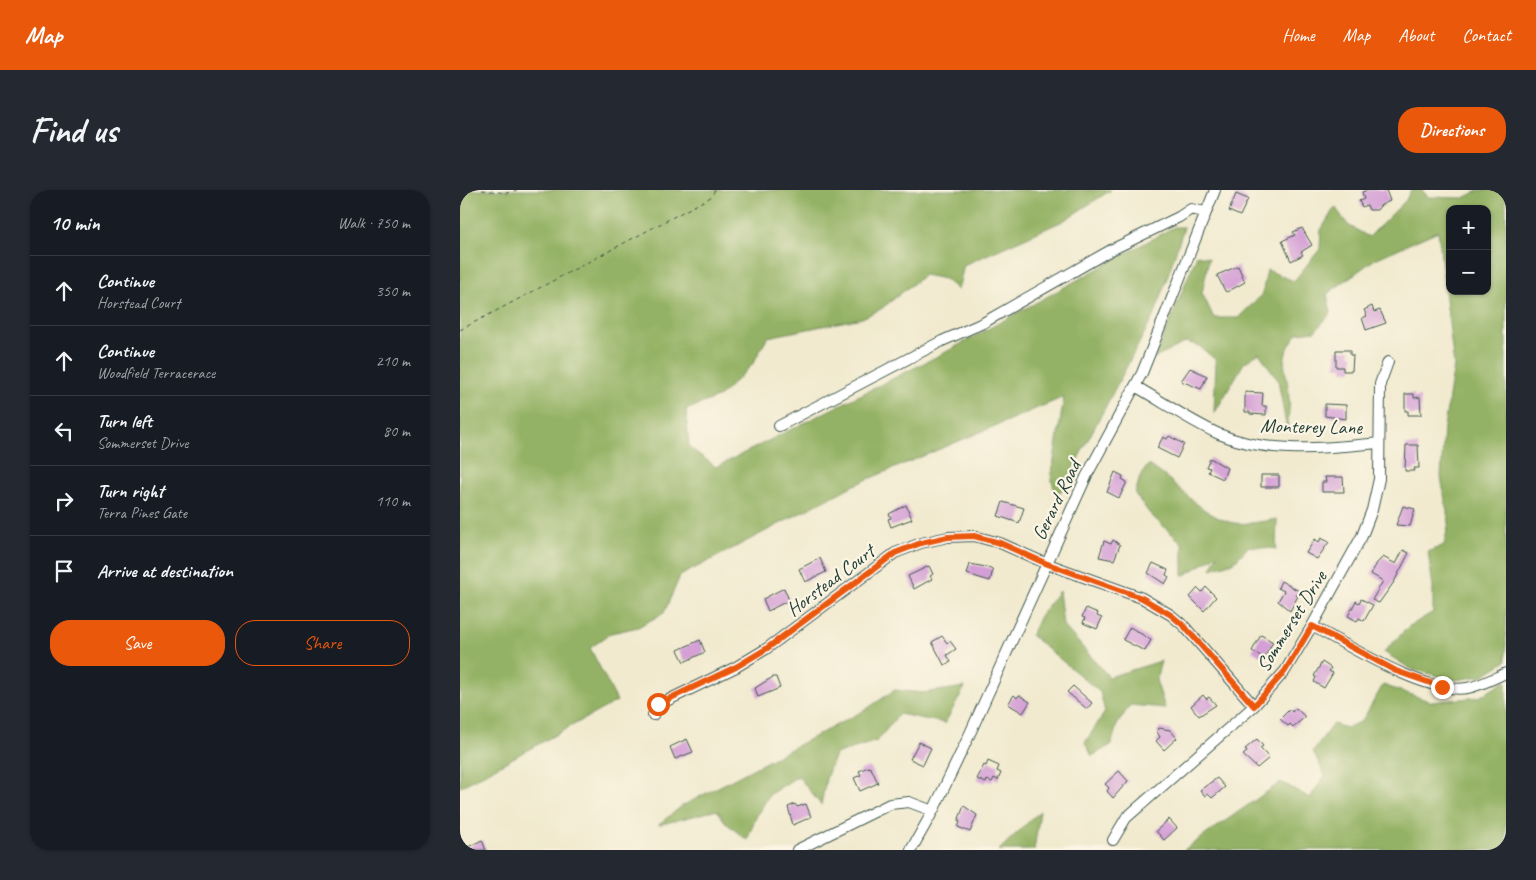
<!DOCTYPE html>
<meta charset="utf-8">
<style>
body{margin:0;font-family:Caveat,sans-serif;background:#242831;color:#f1f3f6}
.controls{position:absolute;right:15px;top:15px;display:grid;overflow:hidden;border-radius:10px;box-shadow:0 1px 4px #0004}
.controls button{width:45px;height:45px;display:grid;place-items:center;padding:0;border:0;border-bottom:1px solid #363941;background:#171b24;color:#f1f3f6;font:25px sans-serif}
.stop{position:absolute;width:15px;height:15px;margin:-11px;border:4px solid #ea580c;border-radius:50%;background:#fff}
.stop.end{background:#ea580c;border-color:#fff;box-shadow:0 1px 5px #0008}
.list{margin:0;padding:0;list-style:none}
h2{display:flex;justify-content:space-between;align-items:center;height:65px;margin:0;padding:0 20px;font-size:21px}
h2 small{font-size:16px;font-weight:400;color:#9ea1a6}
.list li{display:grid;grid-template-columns:32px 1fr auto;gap:15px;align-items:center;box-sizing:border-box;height:70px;padding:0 20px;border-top:1px solid #363941}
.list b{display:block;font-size:19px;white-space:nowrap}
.list p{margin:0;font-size:16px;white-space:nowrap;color:#9ea1a6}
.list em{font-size:16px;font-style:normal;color:#9ea1a6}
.actions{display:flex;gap:10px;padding:15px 20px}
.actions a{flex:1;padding:11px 0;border:1px solid #ea580c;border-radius:20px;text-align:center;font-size:18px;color:#ea580c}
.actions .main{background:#ea580c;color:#fff}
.icon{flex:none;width:28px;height:28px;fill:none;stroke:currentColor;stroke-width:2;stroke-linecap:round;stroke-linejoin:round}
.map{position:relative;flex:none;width:1046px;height:660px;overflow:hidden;border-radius:20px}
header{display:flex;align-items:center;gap:30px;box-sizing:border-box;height:70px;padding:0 25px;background:#ea580c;color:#fff}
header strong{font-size:24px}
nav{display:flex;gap:28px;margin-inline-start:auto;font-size:18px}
.intro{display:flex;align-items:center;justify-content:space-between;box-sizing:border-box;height:120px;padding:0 30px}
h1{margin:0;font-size:35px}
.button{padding:12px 22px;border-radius:20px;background:#ea580c;color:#fff;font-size:18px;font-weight:700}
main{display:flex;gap:30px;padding:0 30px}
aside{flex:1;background:#171b24;border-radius:20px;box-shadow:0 1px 4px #0004}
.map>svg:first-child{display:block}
.forest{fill:#94b265;stroke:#5a784c;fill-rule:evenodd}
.building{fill:#d49fd6}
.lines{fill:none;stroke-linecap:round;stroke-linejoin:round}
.minor-casing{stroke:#3e574b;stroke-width:12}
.path{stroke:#3e574b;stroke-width:1;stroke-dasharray:4 4;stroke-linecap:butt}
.minor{stroke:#fff;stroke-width:10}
.route{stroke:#ea580c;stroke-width:6}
.labels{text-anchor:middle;stroke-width:4.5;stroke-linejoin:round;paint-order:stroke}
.street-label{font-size:20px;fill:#1f3d34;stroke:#fcf5e5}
</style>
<header>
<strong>Map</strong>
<nav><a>Home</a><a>Map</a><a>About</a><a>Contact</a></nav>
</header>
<div class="intro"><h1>Find us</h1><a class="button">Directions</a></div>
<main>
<aside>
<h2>10 min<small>Walk · 750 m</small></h2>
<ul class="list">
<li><svg class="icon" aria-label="ahead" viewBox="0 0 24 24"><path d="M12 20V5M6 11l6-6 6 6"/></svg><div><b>Continue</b><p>Horstead Court</p></div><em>350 m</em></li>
<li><svg class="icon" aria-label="ahead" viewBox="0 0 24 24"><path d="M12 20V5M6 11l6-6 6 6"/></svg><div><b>Continue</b><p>Woodfield Terracerace</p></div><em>210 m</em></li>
<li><svg class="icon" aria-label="left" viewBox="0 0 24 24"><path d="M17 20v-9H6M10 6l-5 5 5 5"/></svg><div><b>Turn left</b><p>Sommerset Drive</p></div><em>80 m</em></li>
<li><svg class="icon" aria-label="right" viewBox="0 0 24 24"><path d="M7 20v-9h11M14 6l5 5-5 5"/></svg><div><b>Turn right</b><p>Terra Pines Gate</p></div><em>110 m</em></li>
<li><svg class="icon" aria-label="arrive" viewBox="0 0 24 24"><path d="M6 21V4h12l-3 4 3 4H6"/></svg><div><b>Arrive at destination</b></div></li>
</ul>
<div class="actions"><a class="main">Save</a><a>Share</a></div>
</aside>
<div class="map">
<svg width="1046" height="660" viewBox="0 0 1046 660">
<rect width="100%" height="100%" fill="#fcf5e5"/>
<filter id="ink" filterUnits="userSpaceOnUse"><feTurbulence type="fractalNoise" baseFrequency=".02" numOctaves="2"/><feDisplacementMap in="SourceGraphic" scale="10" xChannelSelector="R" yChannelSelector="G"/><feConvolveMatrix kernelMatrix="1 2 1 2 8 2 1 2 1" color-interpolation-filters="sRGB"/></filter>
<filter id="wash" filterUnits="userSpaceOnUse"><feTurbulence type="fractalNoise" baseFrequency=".0096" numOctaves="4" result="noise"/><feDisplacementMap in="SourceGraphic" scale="20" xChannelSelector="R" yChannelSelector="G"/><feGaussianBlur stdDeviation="1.12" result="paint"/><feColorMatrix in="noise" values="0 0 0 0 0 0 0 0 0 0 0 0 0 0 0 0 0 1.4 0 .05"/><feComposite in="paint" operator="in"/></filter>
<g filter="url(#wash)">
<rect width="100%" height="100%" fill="#f1eacf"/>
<path class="forest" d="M0,0H651L603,31L504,75L498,100L485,89L464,85L421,119L402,128L308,147L292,175L260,206L226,220L229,257L256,277L486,162L714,37H724L696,121L600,303L595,301L591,289L604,207L394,295L220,386L204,423L178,437L151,443L130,458L157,511L0,597Z
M951,0H962L968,7L1004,8L1020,0H1046V471L1022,486L995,490L951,479L924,462L948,437L973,422V397L968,362L984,355L989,332L981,287L984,237L994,176L978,41L915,69L867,104L871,123L855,141L838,143C815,172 828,177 829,208C830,219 828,229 827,240L818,190L799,163L784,173L754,224L756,170L739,156L726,152L695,168L737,65L749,68L742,103L754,128H778L802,105L807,80L834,91L860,59L861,40L875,17L888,35L909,47L946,10ZM990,19H1027V101H990Z
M688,275C718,291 739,326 774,333C787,335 804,331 817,329L816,359L789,356L774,372L751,379L758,365L723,386V354L690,324L675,304L680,287Z
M599,401L603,435L649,487L701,471L696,490L705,518L670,515L657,535L651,555L632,566L625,553L645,522L640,502L571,445L580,426Z
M1046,491V660H724L821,592L850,608L865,585L853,561L873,534L886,538L902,531L923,495L972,512L1019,507Z
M505,497L485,533L439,524L417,551L375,564L366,589L361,615L338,586L310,604L297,625L287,650L266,633L257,620L198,635L222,616L405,520L435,500L463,503Z
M580,621L574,660H539Z"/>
<g id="blocks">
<path class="building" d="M908,0H926L930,11L921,15L917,20H909L907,15L902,17L899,11L904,9L902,2Z
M776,4L788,9L780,26L769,21Z
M842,38L852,55L841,62L843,65L831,71L822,51L835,45L833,42Z
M778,76L785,92L767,102L765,101L757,85Z
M912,116L914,122L920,120L926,133L906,140L902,128L907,126L904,120Z
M876,160H890V165H893L892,181H883V177H876Z
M730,178L747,186L741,199L721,191Z
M785,202L803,203L802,216H806V225L790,224V222H785Z
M945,204H954V208L960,207L961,225H948V221H945Z
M865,214L886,215V229L865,226Z
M709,246L724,254L717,268L697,258L703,247L707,249Z
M946,255H958L959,278H954L955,281H945Z
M750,268L767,278L763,289L748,282L750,278L746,277Z
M655,282L663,286L662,289L667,292L659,308L647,302Z
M801,285H819V297H801Z
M865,287H883L884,302H862V292H866Z
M543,312L564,318L559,333L538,326Z
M446,315L452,329L431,337L428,329L431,328L429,324Z
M943,316L955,319L950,336L936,335Z
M861,348L869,352L857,369L846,363L855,349L859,352Z
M653,350L660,355L654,370L639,367L644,351L651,354Z
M943,360L949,363L934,392L919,413L912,410L923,391L911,384L917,373L923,367L936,374Z
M360,368L366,382L345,392L339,379Z
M693,373L708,380L706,385L709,387L705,394L688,383Z
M510,374L531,378L533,380L530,391L507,384Z
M469,376L473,384L470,386L472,389L454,399L448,386Z
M821,391L839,401L836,405L838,406L830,421L818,411L824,401L818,398Z
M746,397L756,407L744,421L730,407L738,398L742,402Z
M324,398L329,410L308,421L303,409Z
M901,409L913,415L904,431L899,428L897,431L888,426L896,411L899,413Z
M626,418L638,423L637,426L642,428L637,439L623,433L625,428L622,427Z
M670,437L691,450L685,461L663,450Z
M801,445L813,452L804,468L792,461Z
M482,446L487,453L490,451L496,459L487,465L491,472L484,475L472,452Z
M240,450L245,462L224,472L218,460Z
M862,472L871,478L869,481L873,483L864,498L854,492L856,487L854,486Z
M313,487H316L320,498L298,507L295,498Z
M613,496L632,513L627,519L607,502Z
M554,505L557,508L559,505L570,512L563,523L548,514Z
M743,505L746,509L749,507L756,515L739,526L731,516Z
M836,518L845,527L833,537L830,534L828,536L820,529L830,519L832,522Z
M699,538L710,540L717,548L704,560L696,551L700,547L697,542Z
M227,549L233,562L215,569L210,557Z
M797,549L803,556L800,558L809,568L797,578L783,565L787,562L785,559Z
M459,552L471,558L463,575L450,569Z
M528,571L539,576L537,581L541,583L538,590L534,588L532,592L527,590L526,593L517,589L524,575L526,576Z
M408,577L411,578L418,593L400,601L394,588L401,585L399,581Z
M659,581L668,591L653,608L647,601L649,598L645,594Z
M757,588L765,597L752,608L748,604L745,606L740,600Z
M335,614L337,617L346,614L351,627L333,635L328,617Z
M504,616L517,625L510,642L498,637L500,632L498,631Z
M709,629L717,638L704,650L696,641Z
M22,650L26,660H2Z"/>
</g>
</g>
<g filter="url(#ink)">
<use href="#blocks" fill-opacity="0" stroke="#3e574b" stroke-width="1"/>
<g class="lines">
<defs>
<path id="minor" d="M675,196C703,212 730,231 759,244C808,265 868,258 919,253
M319,236L482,151L523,133L651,60L719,27L731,19L745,22
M852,436C888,455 966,505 1007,498C1020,496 1034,488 1046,483
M193,525L198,515L276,477L306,459L435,363L461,353L488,347L514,346L540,353L585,373L682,408L711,425L724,436L794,516
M653,650L666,628L794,516L825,481L852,436L902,346L912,320L919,289L920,194L928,172
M337,660L430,614L449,612L473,621
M451,660L473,621L507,550L627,285L682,183L755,0"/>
</defs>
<use href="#minor" class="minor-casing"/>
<path class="path" d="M22,0L47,3L57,0
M0,140L251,7L255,0"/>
<use href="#minor" class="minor"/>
</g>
</g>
<g class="lines" filter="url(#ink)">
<path class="route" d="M198,514L276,477L306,459L435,363L461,353L488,347L514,346L540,353L585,373L682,408L711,425L724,436L794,516L825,481L852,436L936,481L982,497"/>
</g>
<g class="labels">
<g class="street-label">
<text transform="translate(851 236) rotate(1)" y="7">Monterey Lane</text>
<text transform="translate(596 310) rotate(-64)" y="7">Gerard Road</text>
<text transform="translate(370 390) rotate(-37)" y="7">Horstead Court</text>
<text transform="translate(831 431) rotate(-58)" y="7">Sommerset Drive</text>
</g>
</g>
</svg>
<div class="controls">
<button>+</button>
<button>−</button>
</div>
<div class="stop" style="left:198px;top:514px"></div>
<div class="stop end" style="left:982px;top:497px"></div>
</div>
</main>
